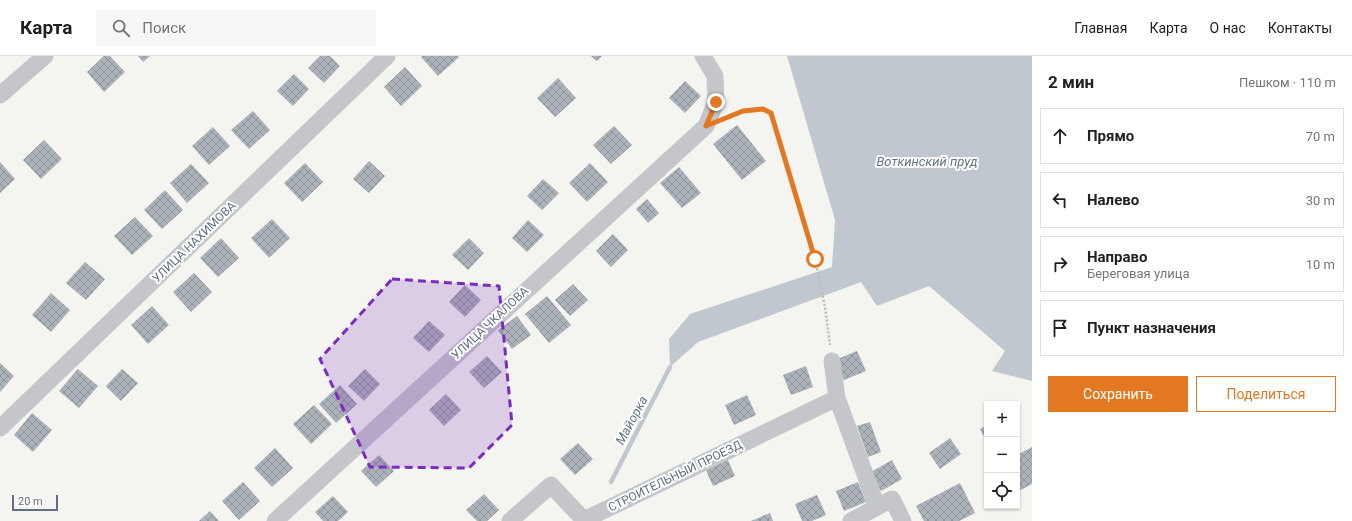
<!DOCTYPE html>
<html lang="ru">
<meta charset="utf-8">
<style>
body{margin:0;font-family:Roboto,sans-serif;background:#f6f6f6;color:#202124}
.controls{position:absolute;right:12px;bottom:12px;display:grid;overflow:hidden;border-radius:0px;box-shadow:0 1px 3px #0004}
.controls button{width:36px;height:36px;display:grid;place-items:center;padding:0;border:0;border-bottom:1px solid #e0e0e0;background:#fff;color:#202124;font:20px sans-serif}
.scale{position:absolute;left:12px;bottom:10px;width:46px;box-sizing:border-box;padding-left:4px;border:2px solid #636e82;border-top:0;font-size:11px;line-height:14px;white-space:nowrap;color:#636e82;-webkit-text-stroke:3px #fff;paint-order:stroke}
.stop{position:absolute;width:12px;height:12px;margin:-9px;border:3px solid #e37822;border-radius:50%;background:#fff}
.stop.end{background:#e37822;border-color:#fff;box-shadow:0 1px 4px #0008}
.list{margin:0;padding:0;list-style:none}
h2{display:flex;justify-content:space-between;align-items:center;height:52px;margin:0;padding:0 16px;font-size:17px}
h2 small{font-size:13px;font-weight:400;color:#757577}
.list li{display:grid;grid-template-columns:26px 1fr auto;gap:12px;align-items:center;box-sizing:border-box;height:56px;margin:0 8px 8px;padding:0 8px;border:1px solid #e0e0e0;border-radius:0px}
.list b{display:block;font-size:15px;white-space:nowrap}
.list p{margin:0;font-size:13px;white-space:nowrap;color:#757577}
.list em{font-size:13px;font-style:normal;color:#757577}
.actions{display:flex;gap:8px;padding:12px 16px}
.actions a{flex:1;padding:9px 0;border:1px solid #e37822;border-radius:0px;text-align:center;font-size:14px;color:#e37822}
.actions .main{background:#e37822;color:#fff}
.icon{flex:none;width:22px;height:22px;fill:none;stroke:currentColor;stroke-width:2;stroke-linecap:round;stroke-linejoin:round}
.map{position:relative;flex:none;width:1032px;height:465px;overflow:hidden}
header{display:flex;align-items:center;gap:24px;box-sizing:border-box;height:56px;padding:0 20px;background:#fff;border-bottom:1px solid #e0e0e0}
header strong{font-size:19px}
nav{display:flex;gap:22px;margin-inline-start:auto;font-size:14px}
.search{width:280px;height:36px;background:#f6f6f6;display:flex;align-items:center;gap:10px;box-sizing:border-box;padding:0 14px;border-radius:0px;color:#757577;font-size:15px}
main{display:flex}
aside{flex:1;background:#fff}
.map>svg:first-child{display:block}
.water{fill:#c0c7ce}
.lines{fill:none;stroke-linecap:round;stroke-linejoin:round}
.stream{stroke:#c0c7ce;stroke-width:4.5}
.building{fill:url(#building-cross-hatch)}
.path{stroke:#bbbcbf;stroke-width:2.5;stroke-dasharray:2 2;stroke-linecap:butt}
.street{stroke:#c4c6ca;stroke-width:17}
.route{stroke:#e37822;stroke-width:5}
.marked{fill:#7b2cbf;fill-opacity:0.2;stroke:#7b2cbf;stroke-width:3;stroke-dasharray:8 5;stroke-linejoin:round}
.labels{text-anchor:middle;stroke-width:4;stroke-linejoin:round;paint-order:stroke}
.street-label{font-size:12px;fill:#636e82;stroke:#fff}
.water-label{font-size:13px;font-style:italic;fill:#637586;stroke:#fff}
</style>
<header>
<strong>Карта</strong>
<div class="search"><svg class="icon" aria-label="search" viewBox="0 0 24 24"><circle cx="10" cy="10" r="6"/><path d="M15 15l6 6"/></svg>Поиск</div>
<nav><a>Главная</a><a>Карта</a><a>О нас</a><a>Контакты</a></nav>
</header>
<main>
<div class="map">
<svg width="1032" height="465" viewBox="0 0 1032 465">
<defs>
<pattern id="building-cross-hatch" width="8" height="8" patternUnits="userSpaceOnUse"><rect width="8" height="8" fill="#acb2b9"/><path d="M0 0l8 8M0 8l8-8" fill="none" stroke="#90959c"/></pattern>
</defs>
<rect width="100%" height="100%" fill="#f4f5f0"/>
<path class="water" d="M787,0H1032V325L992,315L1005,295L929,230L877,250L861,226L698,286L670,311L669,283L690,258L832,211L835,164Z"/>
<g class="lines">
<path class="stream" d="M611,426L670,311"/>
</g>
<path class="building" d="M104,0H110L125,16L104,36L87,16Z
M138,0H150L143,6Z
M320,0H330L340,10L324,27L308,12Z
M422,0H458L459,1L438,20L421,1Z
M591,0H602L597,5Z
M405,11L422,30L401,50L384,31Z
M294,18L309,33L293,50L277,35Z
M558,22L576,42L555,61L537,42Z
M685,25L701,40L685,57L669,42Z
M253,55L270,74L249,93L231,74Z
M737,69L766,105L742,124L713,88Z
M614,70L632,89L611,108L593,89Z
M213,71L230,90L209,109L192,90Z
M44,84L62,103L41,123L23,104Z
M369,105L385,120L369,137L353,123Z
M0,106L15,123L0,137Z
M305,107L323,126L302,146L284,127Z
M590,107L608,126L587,146L569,127Z
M191,108L209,127L187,147L170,127Z
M679,111L701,137L682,152L660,127Z
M543,123L559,137L542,154L527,140Z
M165,134L183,154L162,173L144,154Z
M647,143L659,157L648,167L636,153Z
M135,161L153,180L132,199L114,180Z
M272,163L290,182L269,202L251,182Z
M528,164L544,179L527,196L512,182Z
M613,178L628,194L611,211L596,195Z
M221,182L239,202L218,221L200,202Z
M469,182L484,197L468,214L452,199Z
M85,206L105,223L86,244L66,227Z
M194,217L212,236L191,256L173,236Z
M573,228L588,244L570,260L555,244Z
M465,229L481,244L465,261L449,246Z
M51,237L70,254L51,276L32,259Z
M547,240L571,269L549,287L525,258Z
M152,250L169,269L148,288L131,269Z
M517,260L531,279L512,293L498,274Z
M429,265L445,279L429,296L413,282Z
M857,295L866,315L844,324L835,304Z
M487,300L502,316L484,332L469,316Z
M0,307L14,320L0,336Z
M806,310L813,331L791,339L783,319Z
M78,313L98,330L79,352L59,335Z
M122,313L138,327L121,345L106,330Z
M365,313L380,328L364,345L348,330Z
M340,329L357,348L336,367L319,348Z
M446,338L461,354L444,370L429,354Z
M747,339L756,359L734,369L725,349Z
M314,349L332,368L311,388L293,368Z
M32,357L52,374L33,396L14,379Z
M870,366L881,396L868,401L857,370Z
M987,369V386L980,373Z
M950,382L961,398L940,413L929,397Z
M578,387L593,403L575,419L560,403Z
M1032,391V428L1017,436V399Z
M275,392L293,412L272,431L254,412Z
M379,399L394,415L376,431L361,415Z
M726,400L735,420L713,430L704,410Z
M892,404L902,423L881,435L871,416Z
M243,426L260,445L239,464L222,445Z
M858,426L866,446L844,455L836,435Z
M960,427L975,457L959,465H924L916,450Z
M484,438L499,454L487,465H477L466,454Z
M817,439L826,459L812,465H802L795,448Z
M333,440L348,456L338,465H323L315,456Z
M210,455L219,465H199Z
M770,457L773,465H751Z"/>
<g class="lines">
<path class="path" d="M727,61C742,55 756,49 771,57L815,203L825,251L830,289"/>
<path class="street" d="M0,39L45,0
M832,305L837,342L877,451
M0,372L387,0
M275,465L706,70L716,46L715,20L703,0
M510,465L551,429L584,464L837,342
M851,465L892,443L903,465"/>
</g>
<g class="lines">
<path class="route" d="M716,46L706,70L743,55L763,53L771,57L815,203"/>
</g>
<path class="marked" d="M392,223L499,230L512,369L469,412L370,411L320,303Z"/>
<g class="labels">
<g class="street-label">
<text transform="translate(194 186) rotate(-44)" y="4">УЛИЦА НАХИМОВА</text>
<text transform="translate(490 267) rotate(-43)" y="4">УЛИЦА ЧКАЛОВА</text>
<text transform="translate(675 420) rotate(-26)" y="4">СТРОИТЕЛЬНЫЙ ПРОЕЗД</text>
</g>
<g class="water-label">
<text x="927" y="110">Воткинский пруд</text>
<text transform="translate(631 364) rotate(-62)" y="5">Майорка</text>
</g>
</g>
</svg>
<div class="controls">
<button>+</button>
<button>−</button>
<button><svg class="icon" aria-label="locate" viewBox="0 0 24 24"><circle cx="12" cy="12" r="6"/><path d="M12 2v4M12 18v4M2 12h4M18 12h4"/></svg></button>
</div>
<div class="scale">20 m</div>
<div class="stop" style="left:815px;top:203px"></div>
<div class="stop end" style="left:716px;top:46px"></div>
</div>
<aside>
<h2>2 мин<small>Пешком · 110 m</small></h2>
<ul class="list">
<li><svg class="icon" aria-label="ahead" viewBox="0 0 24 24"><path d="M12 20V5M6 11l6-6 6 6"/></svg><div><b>Прямо</b></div><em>70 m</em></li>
<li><svg class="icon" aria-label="left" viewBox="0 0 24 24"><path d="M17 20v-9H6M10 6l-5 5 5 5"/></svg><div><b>Налево</b></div><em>30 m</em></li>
<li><svg class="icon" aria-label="right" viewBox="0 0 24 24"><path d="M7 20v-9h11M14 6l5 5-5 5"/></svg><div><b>Направо</b><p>Береговая улица</p></div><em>10 m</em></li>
<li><svg class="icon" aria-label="arrive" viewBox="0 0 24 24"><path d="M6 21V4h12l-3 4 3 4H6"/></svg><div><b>Пункт назначения</b></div></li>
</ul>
<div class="actions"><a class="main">Сохранить</a><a>Поделиться</a></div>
</aside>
</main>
